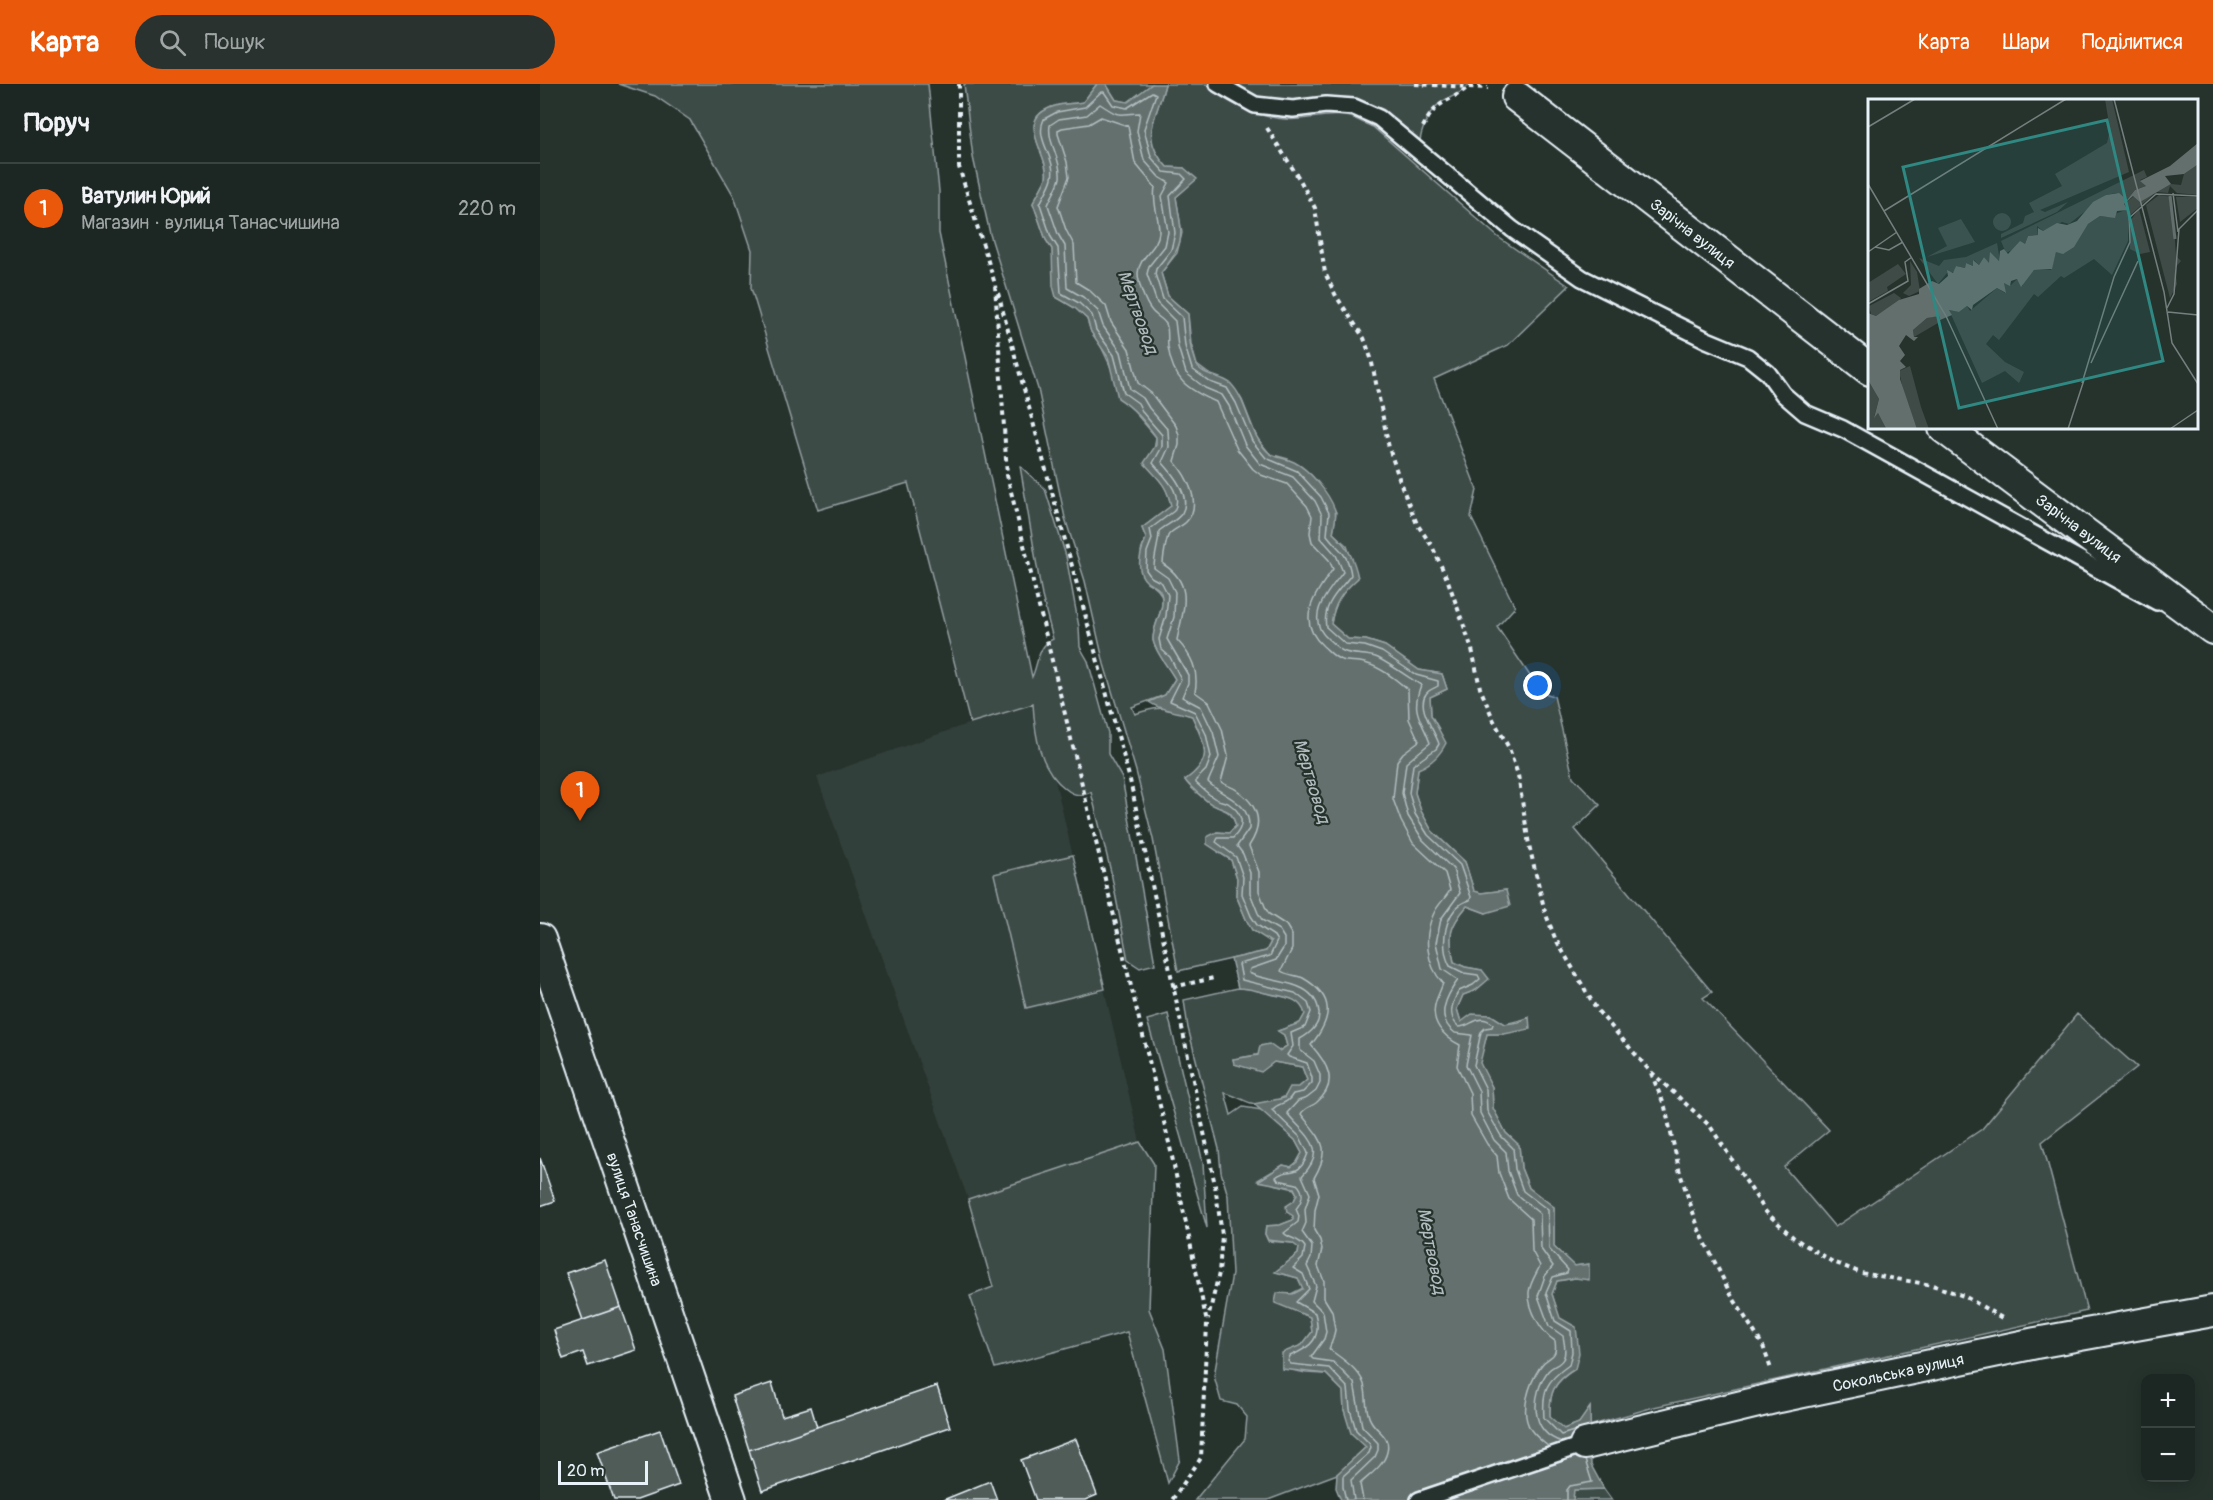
<!DOCTYPE html>
<html lang="uk">
<meta charset="utf-8">
<style>
body{margin:0;font-family:Pangolin,sans-serif;background:#29322f;color:#f1f3f6}
.controls{position:absolute;right:18px;bottom:18px;display:grid;overflow:hidden;border-radius:12px;box-shadow:0 3px 15px #0003}
.controls button{width:54px;height:54px;display:grid;place-items:center;padding:0;border:0;border-bottom:2px solid #3a4340;background:#1c2622;color:#f1f3f6;font:30px sans-serif}
.scale{position:absolute;left:18px;bottom:15px;width:90px;box-sizing:border-box;padding-left:6px;border:3px solid #e8f1f8;border-top:0;font-size:16px;line-height:21px;white-space:nowrap;color:#e8f1f8;-webkit-text-stroke:4px #26332d;paint-order:stroke}
.you{position:absolute;left:998px;top:602px;width:21px;height:21px;margin:-15px;border:4px solid #fff;border-radius:50%;background:#1a73e8;box-shadow:0 0 0 9px #1a73e833}
.badge{display:grid;place-items:center;width:39px;height:39px;border-radius:50%;background:#ea580c;color:#fff;font-size:20px;font-weight:700}
.pin{position:absolute;translate:-50% -50px;filter:drop-shadow(0 2px 3px #0008)}
.pin::after{content:'';position:absolute;top:32px;width:21px;height:18px;background:inherit;clip-path:polygon(0 0,100% 0,50% 100%)}
.list{margin:0;padding:0;list-style:none}
h2{display:flex;justify-content:space-between;align-items:center;height:78px;margin:0;padding:0 24px;font-size:26px}
h2 small{font-size:20px;font-weight:400;color:#a0a5a5}
.list li{display:grid;grid-template-columns:39px 1fr auto;gap:18px;align-items:center;box-sizing:border-box;height:90px;padding:0 24px;border-top:2px solid #3a4340}
.list b{display:block;font-size:22px;white-space:nowrap}
.list p{margin:0;font-size:20px;white-space:nowrap;color:#a0a5a5}
.list em{font-size:20px;font-style:normal;color:#a0a5a5}
.icon{flex:none;width:33px;height:33px;fill:none;stroke:currentColor;stroke-width:2;stroke-linecap:round;stroke-linejoin:round}
.map{position:relative;flex:none;width:1673px;height:1416px;overflow:hidden}
header{display:flex;align-items:center;gap:36px;box-sizing:border-box;height:84px;padding:0 30px;background:#ea580c;color:#fff}
header strong{font-size:28px}
nav{display:flex;gap:33px;margin-inline-start:auto;font-size:21px}
.search{width:420px;height:54px;background:#29322f;display:flex;align-items:center;gap:15px;box-sizing:border-box;padding:0 21px;border-radius:33px;color:#a0a5a5;font-size:22px}
main{display:flex}
aside{flex:1;background:#1c2622}
.map>svg:first-child{display:block}
.built{fill:#333f3a}
.green{fill:#3e4b47;stroke:#939ea0;stroke-width:1.5}
.water{fill:#636f6d;stroke:#98a3a5;stroke-width:1.5}
.lines{fill:none;stroke-linecap:round;stroke-linejoin:round}
.shore{stroke:#b3bdc0;stroke-width:1.5}
.building{fill:#505c59;stroke:#e8f1f8;stroke-width:1.5}
.service-casing{stroke:#e8f1f8;stroke-width:20}
.minor-casing{stroke:#e8f1f8;stroke-width:34}
.path{stroke:#e8f1f8;stroke-width:4;stroke-dasharray:4.5 4.5;stroke-linecap:butt}
.service{stroke:#26332d;stroke-width:15}
.minor{stroke:#26332d;stroke-width:30}
.labels{text-anchor:middle;stroke-width:4.5;stroke-linejoin:round;paint-order:stroke}
.street-label{font-size:16px;fill:#e8f1f8;stroke:#26332d}
.water-label{font-size:18px;font-style:italic;fill:#b3bdc0;stroke:#26332d}
.inset-river{fill:none;stroke:#636f6d;stroke-width:3}
.inset-road{fill:none;stroke:#747f7e;stroke-width:1.5}
.view{fill:#308883;fill-opacity:0.15;stroke:#308883;stroke-width:3}
.inset-edge{fill:none;stroke:#e8f1f8;stroke-width:3}
</style>
<header>
<strong>Карта</strong>
<div class="search"><svg class="icon" aria-label="search" viewBox="0 0 24 24"><circle cx="10" cy="10" r="6"/><path d="M15 15l6 6"/></svg>Пошук</div>
<nav><a>Карта</a><a>Шари</a><a>Поділитися</a></nav>
</header>
<main>
<aside>
<h2>Поруч<small></small></h2>
<ul class="list">
<li><span class="badge">1</span><div><b>Ватулин Юрий</b><p>Магазин · вулиця Танасчишина</p></div><em>220 m</em></li>
</ul>
</aside>
<div class="map">
<svg width="1673" height="1416" viewBox="0 0 1673 1416">
<rect width="100%" height="100%" fill="#26332d"/>
<filter id="ink" filterUnits="userSpaceOnUse"><feTurbulence type="fractalNoise" baseFrequency=".0167" numOctaves="2"/><feDisplacementMap in="SourceGraphic" scale="12" xChannelSelector="R" yChannelSelector="G"/><feConvolveMatrix kernelMatrix="1 2 1 2 8 2 1 2 1" color-interpolation-filters="sRGB"/></filter>
<g filter="url(#ink)">
<path class="built" d="M497,619L600,1058L428,1115L277,693L430,639Z"/>
<path class="green" d="M78,0H388L399,107V149L492,593C498,581 497,562 513,555L502,512L480,382L505,405L526,472L539,543L540,563L548,577L568,649V670L582,694L615,880L600,884L588,876L571,788L551,708C543,712 534,712 526,705C499,685 495,651 493,620L430,639L368,399L278,426L211,204L212,166L194,112L150,36L115,12Z
M424,0H557L543,18C534,20 524,19 515,22C471,35 511,71 506,94C503,102 497,111 493,119L506,156L512,165L516,213L535,224L547,235L551,248L560,260L573,288L598,332L616,353L611,386C623,398 628,406 631,422L602,444L606,454L601,467L607,498C637,513 614,531 613,555C613,564 629,584 635,595L625,611L592,623L595,630C620,621 627,623 652,632C658,646 671,669 661,684C657,689 650,693 645,696C649,703 664,715 672,720C685,729 690,723 696,742L689,749L677,748L678,768L691,776L697,794L696,811L706,835L712,846L731,857L726,867L638,887L613,755L596,687L564,580L545,497L525,434L498,305L450,150L433,73Z
M566,0H612L588,18L576,16Z
M625,0H668C687,23 731,38 760,35C777,34 795,29 811,33C818,36 826,40 833,43L958,153L1029,202L968,261L894,295L937,406L931,433L975,523L957,543L1001,608L1014,612L1033,693L1060,721L1035,745L1172,908L1163,914L1289,1046L1244,1083L1295,1143L1442,1045L1537,930L1597,983L1502,1058L1547,1227L1114,1323L1049,1342L1050,1324L1039,1339L1023,1345L1010,1334C1009,1309 1013,1298 1035,1285L1012,1210L1017,1197L1035,1194L1048,1180L1034,1182L1014,1163V1123L989,1104L981,1084L979,1061L966,1049L953,1024L952,1003L939,979L947,950H964L989,934L965,940L951,931L921,938L917,925L923,911L936,906L942,886L925,883L914,878C908,851 909,843 927,822L946,829L966,806L941,809L934,807L925,778L892,747L881,727L875,709L878,684L899,645L891,631L890,613L907,605L902,590L879,586L845,562L826,556L808,555L791,540C794,519 802,508 818,494L807,462L793,449L796,428L748,375L730,370L717,354L702,316L690,299L673,293L657,281L651,260L648,230L628,212L621,189L637,169L642,149L636,113L645,105L644,84L627,83C598,52 617,35 625,0Z
M695,0H930C922,9 915,11 905,16C891,23 883,41 880,56L854,36L833,24L734,16L716,13Z
M533,771L565,905L486,924L454,790Z
M698,904C708,904 716,906 726,909C742,914 760,911 765,930L760,939L738,947L744,951L747,962L739,967L693,975L695,980L706,983L734,978L762,983L767,996C754,1008 730,1025 711,1019C702,1016 694,1011 685,1009L691,1031L703,1023L722,1026L755,1056L762,1069L757,1078L751,1083L743,1081L718,1096L754,1105L757,1110L754,1117L753,1136L740,1141L726,1142L725,1150L728,1157L753,1159L759,1164L758,1170L736,1188L758,1194L763,1204L735,1218L770,1233L772,1248L762,1261L743,1269L742,1284L766,1289L786,1290L803,1307L804,1326L826,1363L797,1390L728,1416H655L705,1355L707,1333L697,1321L681,1317L674,1292L692,1190L688,1112L681,1088L679,1065L648,944L644,916Z
M628,930L663,1079L667,1144L607,936Z
M600,1058L614,1080L609,1225L625,1265L640,1376L628,1399L587,1248L455,1284L430,1212L453,1203L428,1115Z
M1064,1405L1072,1416H1033V1406Z"/>
<path class="water" d="M557,0H566L576,16L588,18L612,0H625C617,35 598,52 627,83L644,84L657,95L636,113C642,152 647,157 621,189L628,212L648,230C649,245 649,266 656,280C663,293 682,291 691,300C708,317 708,349 728,368C734,374 746,374 754,378C770,386 789,409 795,426C797,433 794,442 793,449C808,463 814,474 818,494C802,508 794,519 791,540L808,555L826,556L845,562L879,586L902,590L907,605L890,613L891,631L906,659C900,671 891,680 878,685L875,709L881,727L892,747L925,778L934,807L941,809L966,806L970,822L946,829L927,822C909,843 908,851 914,878L925,883L942,886L949,895L936,906L923,911L917,925L921,938L932,930L951,931L965,940L979,938L989,933L990,945L964,950H947L940,979L952,1003L953,1024L966,1049L979,1061L981,1084L989,1104L1014,1123V1163L1034,1182L1049,1180V1196L1035,1194L1017,1197L1012,1210L1020,1234L1036,1243L1039,1269L1035,1285C1013,1298 1009,1309 1010,1333L1024,1345L1039,1339L1050,1323L1051,1381L1064,1405L1034,1406L1033,1416H801L796,1404L797,1390L826,1363L811,1349L804,1326L803,1307L786,1290L742,1285V1269L762,1261L772,1248L770,1233L735,1219L737,1209L753,1210L763,1205L758,1194L735,1188L758,1170L759,1164L752,1159L728,1156L725,1150L726,1142L740,1141L753,1136V1132L747,1128L746,1122L754,1117L757,1110L754,1104L718,1097L743,1081L751,1083L757,1078L762,1069L755,1056L714,1020L744,1014L750,1003H759L767,996L762,983L734,978L721,988L694,980L693,975L718,971L720,962L729,960L739,967L747,962L744,951L738,947L760,939L765,930C761,914 745,913 731,910C719,908 710,904 698,904L691,875L726,867L731,858L712,846L706,835L696,811L697,794L691,776L667,760V753L677,748L689,749L696,742C691,724 688,728 673,721C667,718 649,702 645,696C675,675 665,661 652,632C638,627 621,627 609,618L625,611L635,595C629,584 613,565 613,555C613,540 626,525 621,509C619,502 612,502 607,498C594,487 601,467 606,454L602,444L631,422C627,400 618,395 604,379L616,361V353C605,338 594,324 578,314L568,273L551,248L547,235L535,224L516,213L513,202L512,165L506,156L493,119C497,111 503,102 506,94C511,71 471,35 515,22C524,19 534,20 543,18Z"/>
<g class="lines">
<path class="shore" d="M806,1416L803,1403V1392L829,1369L831,1363L829,1359L816,1346L810,1325L808,1304L789,1284L751,1280L748,1277L750,1272C772,1263 782,1254 775,1229L756,1218L769,1205L763,1190L753,1184L763,1174L765,1163C759,1154 749,1155 744,1149L758,1138L759,1132L756,1125C763,1116 765,1108 757,1100L738,1096L736,1093C749,1082 759,1096 768,1069L760,1053L732,1026C739,1017 745,1023 753,1010L763,1008L772,999V994L767,979L749,973L747,971L753,962L751,949L765,943L771,928L768,919L755,909L702,896L699,880L730,872L737,857L734,852L717,841L711,832L702,810L703,793L696,773L676,758L678,754H693C706,741 703,729 688,719C683,717 678,717 674,714C668,710 662,704 656,699V696L666,686L671,673L666,650L655,628L630,617L641,595L630,573L621,565L619,555L626,532L628,511L622,499L611,493L606,486L607,468L612,455L610,445L634,427C644,408 623,392 613,379L622,363V351L603,329L598,319L584,309L574,271L556,246L552,231L539,219L521,209L518,164L511,153L500,120C503,112 510,103 512,94C517,73 494,56 504,35L517,28L545,23L561,8H564L573,21L587,24L612,8L616,10L604,45L611,73L624,88L641,90L646,95L630,112L635,149L631,166L616,185L615,190L623,215L642,233L645,262L652,285L670,298L687,304L696,319L712,357L726,374L757,387L781,413L789,429L787,451C799,467 808,468 811,491C799,507 782,520 786,543L805,560L825,562L842,568L876,591L898,597V602C895,604 888,606 886,610C876,623 895,647 899,660L896,665L873,681L869,709L875,730L888,751L920,781L931,813L930,816C904,822 899,863 910,882L924,889L938,891L940,895L933,901L919,907C912,918 907,933 919,943C931,943 938,928 953,940L952,943L945,944L941,948L934,981L946,1005L947,1027L961,1052L973,1064L975,1085L983,1107L1008,1126L1009,1165L1028,1186L1027,1189L1013,1193L1006,1209L1015,1237L1031,1247L1032,1268L1029,1281C1006,1297 1002,1306 1004,1334L1021,1351L1040,1345
M814,1416L811,1396L835,1373L838,1366V1359L822,1342L814,1299L793,1278L773,1275L771,1273L784,1255L786,1248L783,1228L772,1217L776,1202L767,1182L771,1174L772,1162L762,1148L766,1139L765,1125L770,1110L762,1092C790,1063 765,1052 747,1029L758,1017L767,1014L776,1007L780,999V991L774,977L760,966V955C769,950 780,941 779,929C776,894 730,900 709,889L710,885L736,876L744,863V854L739,846L722,836L718,829L710,809V789L703,770L697,762L709,745C711,717 684,714 668,698L679,673L673,648L661,623L642,613L648,599V591L627,555L634,533L635,508L628,494L614,484C614,471 619,460 619,447C626,441 637,437 642,429C652,412 632,389 622,378L629,363L628,346L609,324L603,314L590,305L581,268L563,242L558,227L543,213L527,204L525,162L518,150L508,121C511,113 518,103 520,94C522,75 507,59 510,41L519,35L547,31L560,20C581,34 577,30 600,29L597,47L604,76L619,93L629,99L622,112L628,148L625,162L609,182L607,190L617,219L635,237L638,263L646,289L665,304L682,311L689,322L705,361L720,380L753,393L775,417L782,431L781,454L796,471L803,488C789,507 763,533 788,555C793,559 797,564 803,567C813,572 826,569 838,574C853,582 868,593 881,601C870,629 882,635 890,659L866,679L862,709L868,732L883,756L913,785L920,809L901,835L896,859L902,885L918,896C907,911 894,934 915,949L932,951L926,981L939,1007L940,1029L954,1056L966,1068L968,1087L977,1111L1000,1130L1001,1165L1013,1182L1005,1192L998,1212L1009,1242L1023,1252C1024,1258 1027,1269 1023,1275C1020,1281 1012,1282 1008,1287C991,1310 989,1348 1022,1358
M823,1416L820,1400C829,1391 844,1382 847,1368C851,1352 838,1349 831,1337C825,1328 827,1315 825,1305C823,1287 802,1275 789,1265L793,1255L795,1246L792,1227L784,1214V1197L778,1182L782,1165L780,1156L774,1146L775,1126L779,1110L774,1094C793,1062 780,1055 761,1030C764,1024 770,1023 776,1019C800,999 787,979 771,961C792,935 796,913 763,894C756,891 747,891 741,887L752,865V851L746,841L729,830L726,825L719,807V788L709,762C724,740 719,722 698,707C692,702 686,702 681,698L688,672L682,645L669,618L655,608C659,587 652,572 637,556C643,526 655,500 623,480C623,474 626,458 628,452C631,446 642,443 647,437C663,419 646,391 634,377L639,361V351L636,342L611,309L598,299L589,265L571,238L566,222L549,206L536,198L534,161L526,146L518,122L529,93L527,78L518,50V46L522,44L549,40L561,33L588,42L595,79L615,103C612,119 619,132 619,148C618,165 599,172 598,189C598,199 605,219 612,227C616,232 623,235 626,240C629,246 627,256 628,263C633,296 647,305 676,318L697,365L713,385L721,391L747,400L767,422L772,432L770,449L772,458L789,476L793,485C776,509 754,536 783,562C789,567 794,574 802,576C808,578 814,577 820,578C838,581 856,595 868,606L869,635L879,657L863,669L857,677L853,715L861,737L873,759L905,789L910,806C906,814 898,820 894,829C883,851 886,881 903,899C901,905 898,911 896,917C889,938 904,953 920,961L917,982L930,1009L931,1032L947,1060L957,1072L959,1089L969,1115L991,1135L992,1167L1000,1182C996,1190 990,1199 989,1208C988,1225 1001,1248 1015,1257C1018,1277 1008,1270 1000,1283C989,1300 979,1328 991,1346C996,1353 1003,1358 1009,1363
M1027,1416V1406L1030,1402L1052,1398L1045,1376"/>
</g>
<path class="building" d="M0,1074L15,1117L0,1122Z
M65,1176L81,1223L43,1236L26,1189Z
M81,1223L96,1266L48,1282L43,1268L23,1275L14,1246Z
M232,1299L242,1332L271,1323L277,1343L209,1366L192,1312Z
M397,1302L410,1343L222,1407L209,1366Z
M120,1346L139,1401L97,1416H74L57,1368Z
M536,1355L557,1411L545,1416H496L481,1376Z
M450,1397L457,1416H403Z"/>
<g class="lines">
<defs>
<path id="service" d="M678,0L715,21L753,25L786,21L814,23L839,34L972,145L1042,194L1167,256L1208,273L1228,289L1243,310L1265,329L1303,345L1617,518
M879,1416L1045,1360"/>
<path id="minor" d="M977,13L1330,286
M1404,344L1673,545
M0,855L191,1416
M1045,1360L1239,1313L1496,1259L1673,1227"/>
</defs>
<use href="#service" class="service-casing"/>
<use href="#minor" class="minor-casing"/>
<path class="path" d="M419,0V83L455,200L467,391L630,1063L667,1239L661,1374L632,1416
M875,0L948,4
M883,43C898,14 906,21 928,3
M727,44L760,96L775,124L785,189L796,212L824,254L831,274L849,364L862,403L877,440L892,462L908,497L932,565L940,604L954,637L969,664L978,691L989,761L1005,828L1015,854L1057,926L1109,986L1170,1042L1226,1128L1254,1154L1291,1177L1321,1189L1392,1201L1424,1212L1464,1235
M458,209L590,696L675,1101L682,1151L679,1189L668,1235
M633,903L674,894
M1111,989L1125,1023L1140,1089L1159,1146L1190,1209L1223,1262L1231,1285"/>
<use href="#service" class="service"/>
<use href="#minor" class="minor"/>
</g>
</g>
<g class="labels">
<g class="street-label">
<text transform="translate(1153 149) rotate(38)" y="6">Зарічна вулиця</text>
<text transform="translate(1539 444) rotate(37)" y="6">Зарічна вулиця</text>
<text transform="translate(95 1135) rotate(71)" y="6">вулиця Танасчишина</text>
<text transform="translate(1358 1288) rotate(-12)" y="6">Сокольська вулиця</text>
</g>
<g class="water-label">
<text transform="translate(598 228) rotate(70)" y="6">Мертвовод</text>
<text transform="translate(772 697) rotate(73)" y="6">Мертвовод</text>
<text transform="translate(892 1167) rotate(79)" y="6">Мертвовод</text>
</g>
</g>
<g transform="translate(1328 15)">
<rect width="330" height="330" fill="#26332d"/>
<path d="M237,0H244L261,73L172,111L177,113L200,103L189,113L133,139V135L155,124L157,117L166,113L161,104L194,87L187,75L239,44L242,31ZM330,65V96L309,94L302,87L300,94L289,93L303,85L313,86L316,75ZM276,71L279,78L272,81L278,87L267,91L259,101L248,94L238,96L201,125L194,123L175,132L169,127L170,136L160,137L157,145L138,154L133,142ZM286,95L260,118V142L244,176L226,160L196,179L193,177L170,198L166,195L131,241L125,236L118,245L137,263L156,273L151,284L137,272L114,284L81,211L91,213L99,207L102,212L129,189L137,194L136,184L143,186L149,180L155,187L154,182L166,171H183L188,153L201,150L220,125L232,117L239,118L260,110L256,105L266,97L277,99ZM291,96L304,98L308,157L313,162L307,169L309,185L302,199L278,106ZM308,98H330V109L312,123ZM271,110L282,153L272,155L262,150V122ZM125 123a9 9 0 1 1 18 0a9 9 0 1 1-18 0ZM93,120L107,143L59,158L79,147L70,129ZM129,144L132,162L123,159L121,165L116,158L111,166L106,161L105,167L98,164L97,169L88,167L87,173L79,174L70,185L51,159L71,167L76,161L98,158ZM42,162L49,173L52,192L41,197L35,194L43,186ZM30,165L38,175L19,188L20,192L0,203V184ZM26,194L33,199L31,203L8,217L3,215L1,207ZM71,216L70,224L46,238L45,231L59,219ZM42,267L53,308L61,330H49L35,291L31,272ZM0,281L11,300L6,318L10,314L21,330H0Z" fill="#3e4b47"/>
<path d="M330,44L329,66L316,75L297,77L303,85L272,103L265,97L256,105L260,111L249,112L247,119L232,117L220,125L206,148L195,155L188,153L184,170L166,171L153,188L149,180L143,182L142,187L136,184L138,194L129,189L105,206L104,211L99,207L91,213L81,211L84,216L72,221L71,217L59,219L45,231L46,238H50L46,242L38,236L31,247L37,256L32,262L38,268L32,271V280L49,330L18,329L10,314L6,319L11,300L0,281V214L8,217L31,201L51,195V190L64,182L71,185L80,177L79,171L85,174L88,167L97,169L98,164L105,167V161L111,166L116,158L121,164L122,153L131,162L132,152L136,150L140,155L152,142L157,145L160,137L170,136V129L175,132L189,124L199,126L209,122L225,103L238,96L251,94L259,101L267,91L278,87L272,82L302,67Z" fill="#636f6d"/>
<path class="inset-river" d="M302,97L307,140"/>
<path class="inset-road" d="M246,0L296,193L304,244L330,285M0,28L47,0M0,85L78,217L130,330M305,94L310,133M16,112L198,0M7,148L21,151L35,143M0,153L29,133M0,205L40,182L37,163L44,158M299,209L306,195L311,130L330,111M300,213L330,216M223,264L270,162M214,284L246,178L262,143L261,119L288,95L330,97M200,330L216,281M302,330L330,311"/>
<path class="view" d="M239,21L295,262L91,309L35,68Z"/>
<rect width="330" height="330" class="inset-edge"/>
</g>
</svg>
<div class="controls">
<button>+</button>
<button>−</button>
</div>
<div class="scale">20 m</div>
<div class="you"></div>
<div class="pin badge" style="left:40px;top:737px">1</div>
</div>
</main>
